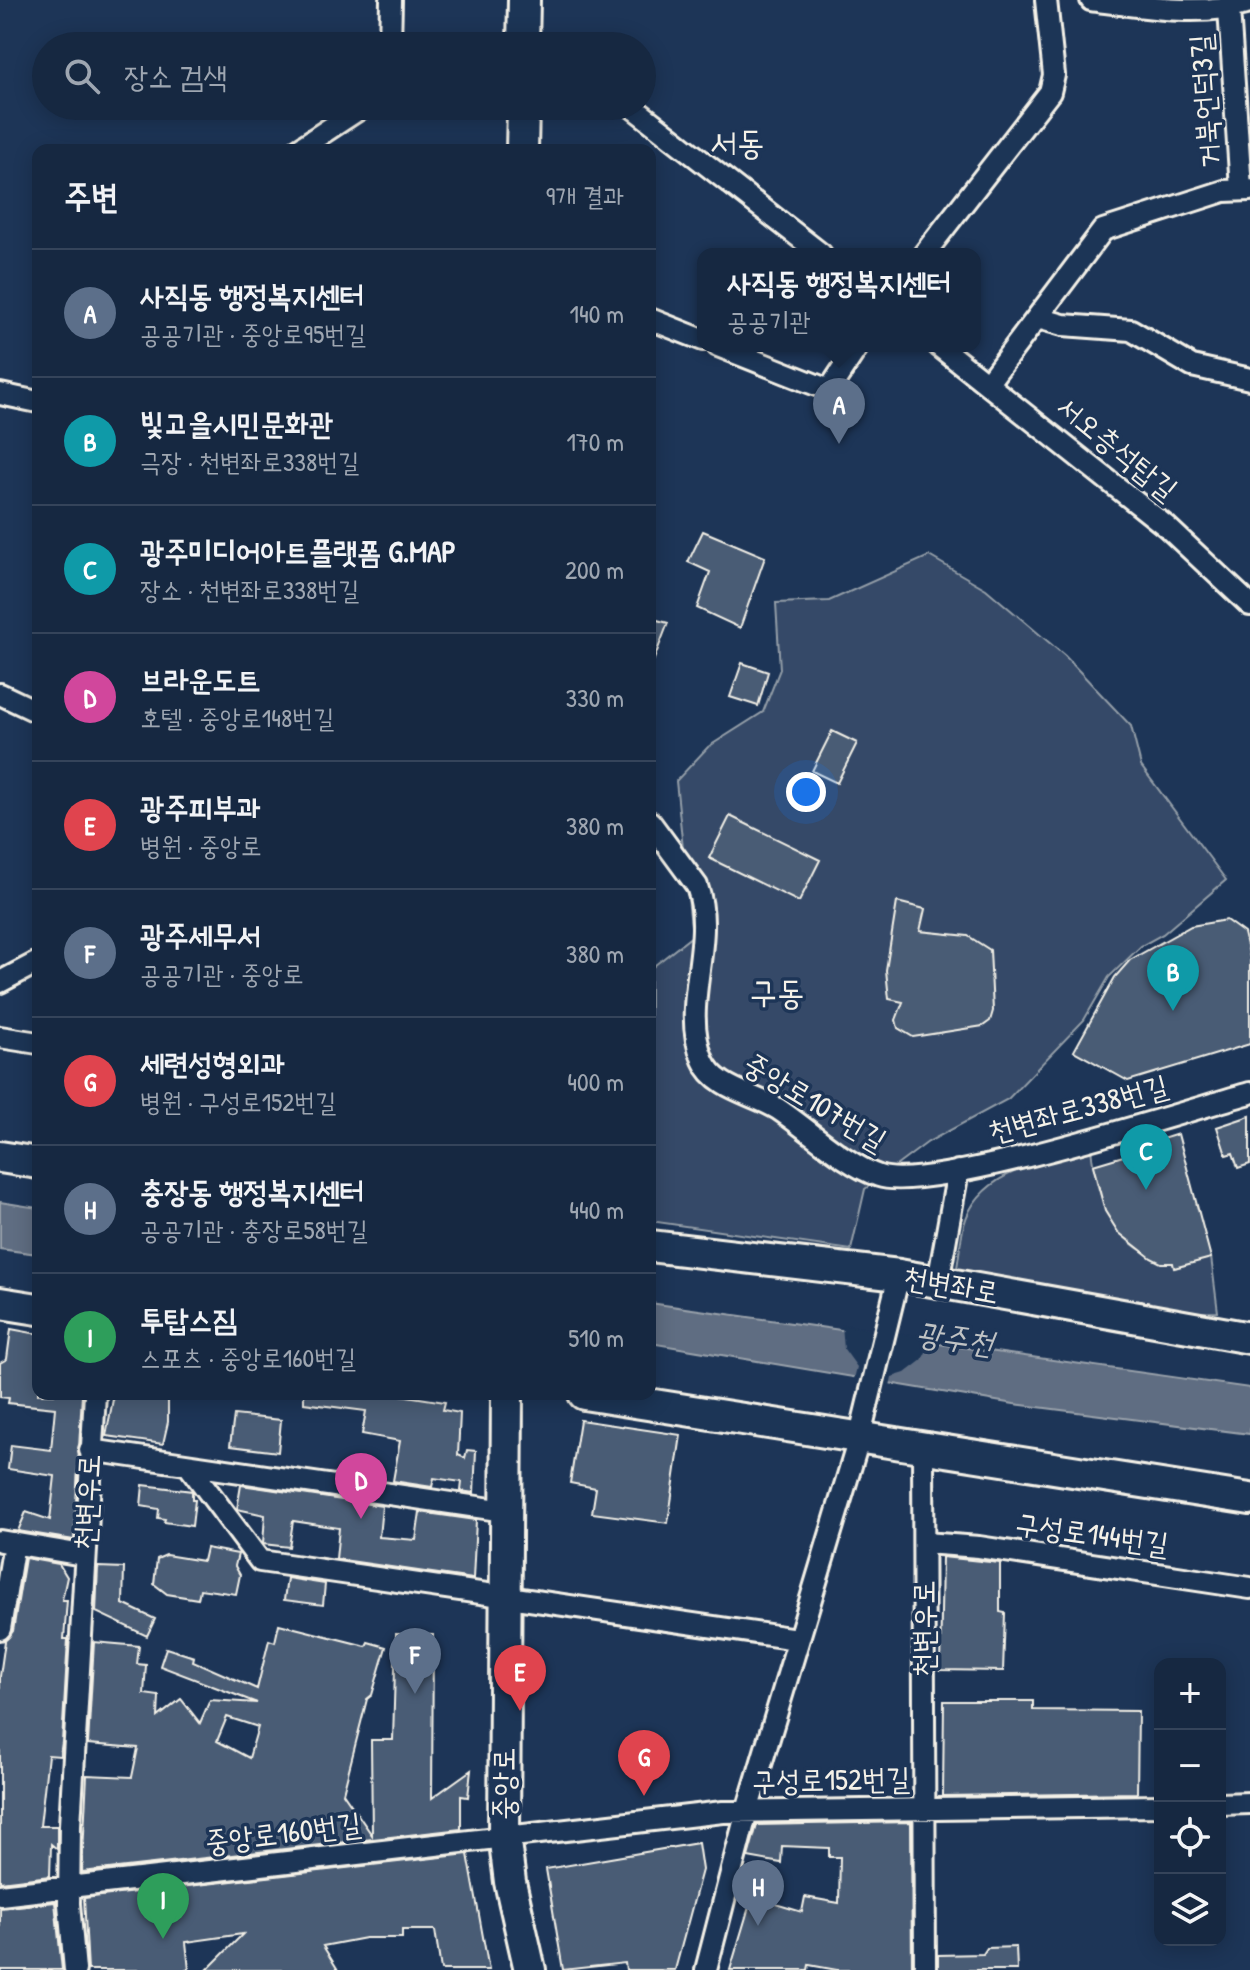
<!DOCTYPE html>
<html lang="ko">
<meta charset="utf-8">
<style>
body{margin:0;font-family:"Patrick Hand","Poor Story",sans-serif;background:#23344c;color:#f1f3f6}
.controls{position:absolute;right:24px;bottom:24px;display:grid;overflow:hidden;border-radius:16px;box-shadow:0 4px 20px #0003}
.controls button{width:72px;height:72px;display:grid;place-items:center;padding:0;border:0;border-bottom:2px solid #35445a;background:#162841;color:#f1f3f6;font:40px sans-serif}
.you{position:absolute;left:806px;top:792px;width:28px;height:28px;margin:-20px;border:6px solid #fff;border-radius:50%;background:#1a73e8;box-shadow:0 0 0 12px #1a73e833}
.badge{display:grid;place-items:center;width:52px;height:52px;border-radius:50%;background:#ff9aa2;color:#fff;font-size:26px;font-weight:700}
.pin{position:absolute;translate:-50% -66px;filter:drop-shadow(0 2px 4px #0008)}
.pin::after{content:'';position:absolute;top:42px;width:28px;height:24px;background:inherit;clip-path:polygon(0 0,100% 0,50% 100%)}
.popup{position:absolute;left:697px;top:248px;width:284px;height:104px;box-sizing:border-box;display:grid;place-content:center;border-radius:16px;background:#162841;filter:drop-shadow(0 2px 6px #0005);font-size:26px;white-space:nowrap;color:#9ea6b1}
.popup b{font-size:30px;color:#f1f3f6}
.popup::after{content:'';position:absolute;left:50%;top:100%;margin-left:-16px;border:16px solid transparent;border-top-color:#162841}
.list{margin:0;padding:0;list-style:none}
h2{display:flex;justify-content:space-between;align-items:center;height:104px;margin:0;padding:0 32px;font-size:34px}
h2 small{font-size:26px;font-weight:400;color:#9ea6b1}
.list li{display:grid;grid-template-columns:52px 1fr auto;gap:24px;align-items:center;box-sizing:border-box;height:128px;padding:0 32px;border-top:2px solid #35445a}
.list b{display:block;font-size:30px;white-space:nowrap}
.list p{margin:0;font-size:26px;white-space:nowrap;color:#9ea6b1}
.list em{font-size:26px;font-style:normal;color:#9ea6b1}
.icon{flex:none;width:44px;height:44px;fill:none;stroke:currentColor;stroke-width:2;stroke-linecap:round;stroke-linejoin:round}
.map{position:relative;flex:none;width:1250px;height:1970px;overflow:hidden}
.search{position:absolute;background:#162841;box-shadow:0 4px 20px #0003;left:32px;top:32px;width:624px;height:88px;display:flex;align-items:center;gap:20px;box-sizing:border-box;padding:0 28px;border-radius:44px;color:#9ea6b1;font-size:30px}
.panel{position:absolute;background:#162841;box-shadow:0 4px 20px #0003;left:32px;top:144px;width:624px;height:1256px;border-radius:16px}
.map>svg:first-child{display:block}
.green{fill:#354a67;stroke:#949ea8;stroke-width:2}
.water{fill:#5e6d82;stroke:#9aa2ab;stroke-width:2}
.pier{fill:#1d3557}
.building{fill:#485b74;stroke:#f4f1e8;stroke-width:2;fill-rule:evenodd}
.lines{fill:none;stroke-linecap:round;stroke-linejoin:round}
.street-casing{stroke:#f4f1e8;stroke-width:26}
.secondary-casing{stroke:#f4f1e8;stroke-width:36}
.street{stroke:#1d3557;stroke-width:20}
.secondary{stroke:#1d3557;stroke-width:30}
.labels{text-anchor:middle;stroke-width:7;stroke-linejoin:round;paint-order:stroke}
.street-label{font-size:30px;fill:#f4f1e8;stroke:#1d3557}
.water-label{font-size:32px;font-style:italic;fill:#c0c3c4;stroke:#1d3557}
.quarter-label{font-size:34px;fill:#f4f1e8;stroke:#1d3557}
</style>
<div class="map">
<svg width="1250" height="1970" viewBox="0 0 1250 1970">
<rect width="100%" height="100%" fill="#1d3557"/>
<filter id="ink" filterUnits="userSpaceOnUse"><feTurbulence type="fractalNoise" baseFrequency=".0125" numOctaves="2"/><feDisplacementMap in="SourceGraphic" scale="16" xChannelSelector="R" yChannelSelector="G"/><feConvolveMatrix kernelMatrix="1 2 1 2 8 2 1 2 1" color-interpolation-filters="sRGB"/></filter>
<g filter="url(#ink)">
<path class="green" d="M929,556L986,589L1065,656L1131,726L1141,766L1226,880L1163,934L1141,946L1109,977L1084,1020L1008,1099L928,1142L865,1189L851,1250L650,1221V969L692,936L676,781L708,747L763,712L780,669L776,603L829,601Z
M1091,1149C1097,1201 1115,1252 1172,1261L1175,1268L1211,1257L1218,1312L1188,1313L956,1274C959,1258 960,1241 964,1225C979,1170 1044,1162 1091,1149Z"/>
<path class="water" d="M0,1202L38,1208V1254L0,1249Z
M650,1303L1250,1388V1434L1014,1404L650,1343Z"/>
<path class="pier" d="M842,1325L931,1338L930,1344L922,1360L905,1373L892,1377L890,1386L854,1379L857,1367L844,1349Z"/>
<path class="building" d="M703,531L765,557L740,628L697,608L710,572L688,562Z
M650,618L668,623L651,667H650Z
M742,663L768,672L758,706L730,697Z
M832,731L857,743L837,783L812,771Z
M730,816L820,860L799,902L709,858Z
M897,902L925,909L920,931L968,936L990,950L993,1011L990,1021L983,1026L913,1037L898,1028L896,1020L903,1002L889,999L886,970Z
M1226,920L1244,933L1250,958V1044L1128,1081L1074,1051L1115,977L1130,960L1191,926Z
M1250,1116V1164L1238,1168L1233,1153L1226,1155L1217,1127Z
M1178,1134L1211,1258L1174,1268L1173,1263H1161L1151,1258L1118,1232L1105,1211L1093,1165L1157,1146L1162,1139Z
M11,1329L38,1334V1394H82L74,1540L18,1531L26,1512L50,1520L55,1476L8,1469L11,1445L51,1450L55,1408L8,1403L9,1398L0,1397V1363L7,1359Z
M114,1394H168V1422L163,1444L106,1436Z
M304,1394H394L445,1402L443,1410L460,1413L458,1455L465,1458L467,1450L476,1451L474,1493L461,1491L462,1482L434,1478L432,1487L393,1481L400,1441L362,1434L366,1411L304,1403Z
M234,1415L281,1420L278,1452L230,1446Z
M580,1420L681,1435L668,1523L592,1513L596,1488L570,1483Z
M143,1485L192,1491V1500H195L192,1526L164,1522L165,1519L158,1518L159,1509L141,1506Z
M241,1485L382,1506L379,1537L416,1540L420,1512L476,1520L473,1579L336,1559L339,1528L293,1521L289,1547L263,1544L265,1515L237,1509Z
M206,1548L238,1554L235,1566L240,1575L236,1594L200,1589L198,1599L167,1594L154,1584L157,1559L166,1555L203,1561Z
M942,1557L1000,1563V1612L1005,1613L1003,1671L940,1670Z
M25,1558L59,1564L67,1577L62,1600H67L64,1639H68L62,1742L60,1756L48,1755L40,1826H57V1849L51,1844L50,1876L0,1882V1676L5,1641L13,1631Z
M98,1567L124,1568L123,1604L155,1619L147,1636L96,1612Z
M287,1578L325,1584L323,1605L284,1600Z
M279,1624L366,1646L368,1642L386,1647L372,1695L367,1699L343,1793L372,1835L371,1740H393L396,1634L433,1635L432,1798L471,1770L468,1797L461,1796V1829L82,1872L87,1775L132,1777L138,1748L88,1744L94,1642L139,1646L137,1664L146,1665L144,1694L159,1696L158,1717L181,1699L200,1723L210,1700L257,1703L160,1666L166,1648L194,1657L193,1661L257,1689L269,1640L275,1642ZM227,1717L258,1727L249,1758L217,1741Z
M944,1701H1033V1710L1138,1711L1137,1793L943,1796Z
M911,1822L912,1970H837L809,1965L808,1970H730L752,1897L802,1912L805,1897L839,1903L840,1857H829V1848L782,1846L781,1863L748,1857L757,1825Z
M698,1843L702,1870L675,1970H626L625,1963L563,1970L546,1869Z
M468,1854L489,1970H441L435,1930H402V1938H365L323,1946L338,1970H207L243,1934L186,1942L189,1970H88L84,1898Z
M55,1902L62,1970H0V1908Z
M1016,1947L1017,1970H938V1955L983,1954L987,1948Z"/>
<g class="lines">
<defs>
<path id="street" d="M1091,0C1143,7 1199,17 1250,3
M1229,9L1241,189
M390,46L391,0
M631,106L821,254
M297,150L364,106
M924,254L1050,92L1054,75L1046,0
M1038,318L1063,325L1131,330L1192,366L1250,379
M650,319L703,340
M718,346L829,390L858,346
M939,346L1167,527L1250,605
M987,384L1103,230L1224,191L1250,190
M0,394L38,402
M0,694L38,712
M650,822L697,886C717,942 679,1005 703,1060C715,1089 754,1094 778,1109C808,1129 846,1165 879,1176C930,1194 1185,1111 1250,1093
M0,982L38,962
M0,1037L38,1043
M938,1282L958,1171
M923,1449L925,1970
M90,1450L505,1511
M189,1466L260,1561L797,1639
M0,1541L83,1555
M925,1543L979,1547L1250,1588
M0,1629L14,1543
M1220,1804L1250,1803
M0,1895L723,1812L1160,1806
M75,1970L69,1904L70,1825L95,1394
M706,1970L747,1811L859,1439L899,1275"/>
<path id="secondary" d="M523,46L524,0
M522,150L523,106
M0,1157L38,1163
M650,1246L899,1275L1250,1338
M0,1303L38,1309
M507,1394L504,1834L510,1882L530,1970
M584,1394L1250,1499"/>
</defs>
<use href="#street" class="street-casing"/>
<use href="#secondary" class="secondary-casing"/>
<use href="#street" class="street"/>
<use href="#secondary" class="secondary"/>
</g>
</g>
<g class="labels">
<g class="street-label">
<text transform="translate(1205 101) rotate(-94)" y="10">거북언덕3길</text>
<text transform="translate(1117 448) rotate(39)" y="10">서오층석탑길</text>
<text transform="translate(815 1102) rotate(31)" y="10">중앙로107번길</text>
<text transform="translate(1078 1109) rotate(-15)" y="10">천변좌로338번길</text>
<text transform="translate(951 1285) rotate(10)" y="10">천변좌로</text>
<text transform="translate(87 1502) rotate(-87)" y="10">천변우로</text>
<text transform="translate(1092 1534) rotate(8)" y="10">구성로144번길</text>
<text transform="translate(924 1629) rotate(-90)" y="10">천변우로</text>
<text transform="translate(831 1780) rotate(-1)" y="10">구성로152번길</text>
<text transform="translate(504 1784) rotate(-90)" y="10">중앙로</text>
<text transform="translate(283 1833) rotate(-7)" y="10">중앙로160번길</text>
</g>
<g class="water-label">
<text transform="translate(955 1338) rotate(8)" y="11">광주천</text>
</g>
<g class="quarter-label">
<text x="737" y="154">서동</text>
<text x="777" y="1004">구동</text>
</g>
</g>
</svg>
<div class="controls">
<button>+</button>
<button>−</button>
<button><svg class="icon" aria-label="locate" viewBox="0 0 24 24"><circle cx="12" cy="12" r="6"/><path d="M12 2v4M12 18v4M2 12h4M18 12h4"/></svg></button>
<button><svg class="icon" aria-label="layers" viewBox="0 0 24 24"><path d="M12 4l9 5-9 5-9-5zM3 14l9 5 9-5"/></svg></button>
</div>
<div class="you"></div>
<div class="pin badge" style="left:839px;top:444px;background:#5c6f8a">A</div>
<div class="popup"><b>사직동 행정복지센터</b>공공기관</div>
<div class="pin badge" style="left:1173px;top:1011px;background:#0f9aa8">B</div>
<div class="pin badge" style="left:1146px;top:1190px;background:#0f9aa8">C</div>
<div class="pin badge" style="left:361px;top:1519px;background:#d1479c">D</div>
<div class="pin badge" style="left:520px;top:1711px;background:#e0444e">E</div>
<div class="pin badge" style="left:415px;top:1694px;background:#5c6f8a">F</div>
<div class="pin badge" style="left:644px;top:1796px;background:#e0444e">G</div>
<div class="pin badge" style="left:758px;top:1926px;background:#5c6f8a">H</div>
<div class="pin badge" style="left:163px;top:1939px;background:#2e9e5b">I</div>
<div class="search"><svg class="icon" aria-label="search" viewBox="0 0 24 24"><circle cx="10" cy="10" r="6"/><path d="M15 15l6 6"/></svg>장소 검색</div>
<section class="panel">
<h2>주변<small>9개 결과</small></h2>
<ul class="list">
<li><span class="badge" style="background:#5c6f8a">A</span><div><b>사직동 행정복지센터</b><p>공공기관 · 중앙로95번길</p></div><em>140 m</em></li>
<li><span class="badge" style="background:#0f9aa8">B</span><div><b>빛고을시민문화관</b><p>극장 · 천변좌로338번길</p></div><em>170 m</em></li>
<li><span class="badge" style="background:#0f9aa8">C</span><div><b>광주미디어아트플랫폼 G.MAP</b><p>장소 · 천변좌로338번길</p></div><em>200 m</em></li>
<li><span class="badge" style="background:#d1479c">D</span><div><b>브라운도트</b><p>호텔 · 중앙로148번길</p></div><em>330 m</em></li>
<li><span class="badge" style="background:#e0444e">E</span><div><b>광주피부과</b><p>병원 · 중앙로</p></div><em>380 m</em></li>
<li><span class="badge" style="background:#5c6f8a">F</span><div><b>광주세무서</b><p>공공기관 · 중앙로</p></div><em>380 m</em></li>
<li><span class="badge" style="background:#e0444e">G</span><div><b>세련성형외과</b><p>병원 · 구성로152번길</p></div><em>400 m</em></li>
<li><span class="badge" style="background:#5c6f8a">H</span><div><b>충장동 행정복지센터</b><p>공공기관 · 충장로58번길</p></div><em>440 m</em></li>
<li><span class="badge" style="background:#2e9e5b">I</span><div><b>투탑스짐</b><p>스포츠 · 중앙로160번길</p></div><em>510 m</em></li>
</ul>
</section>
</div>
